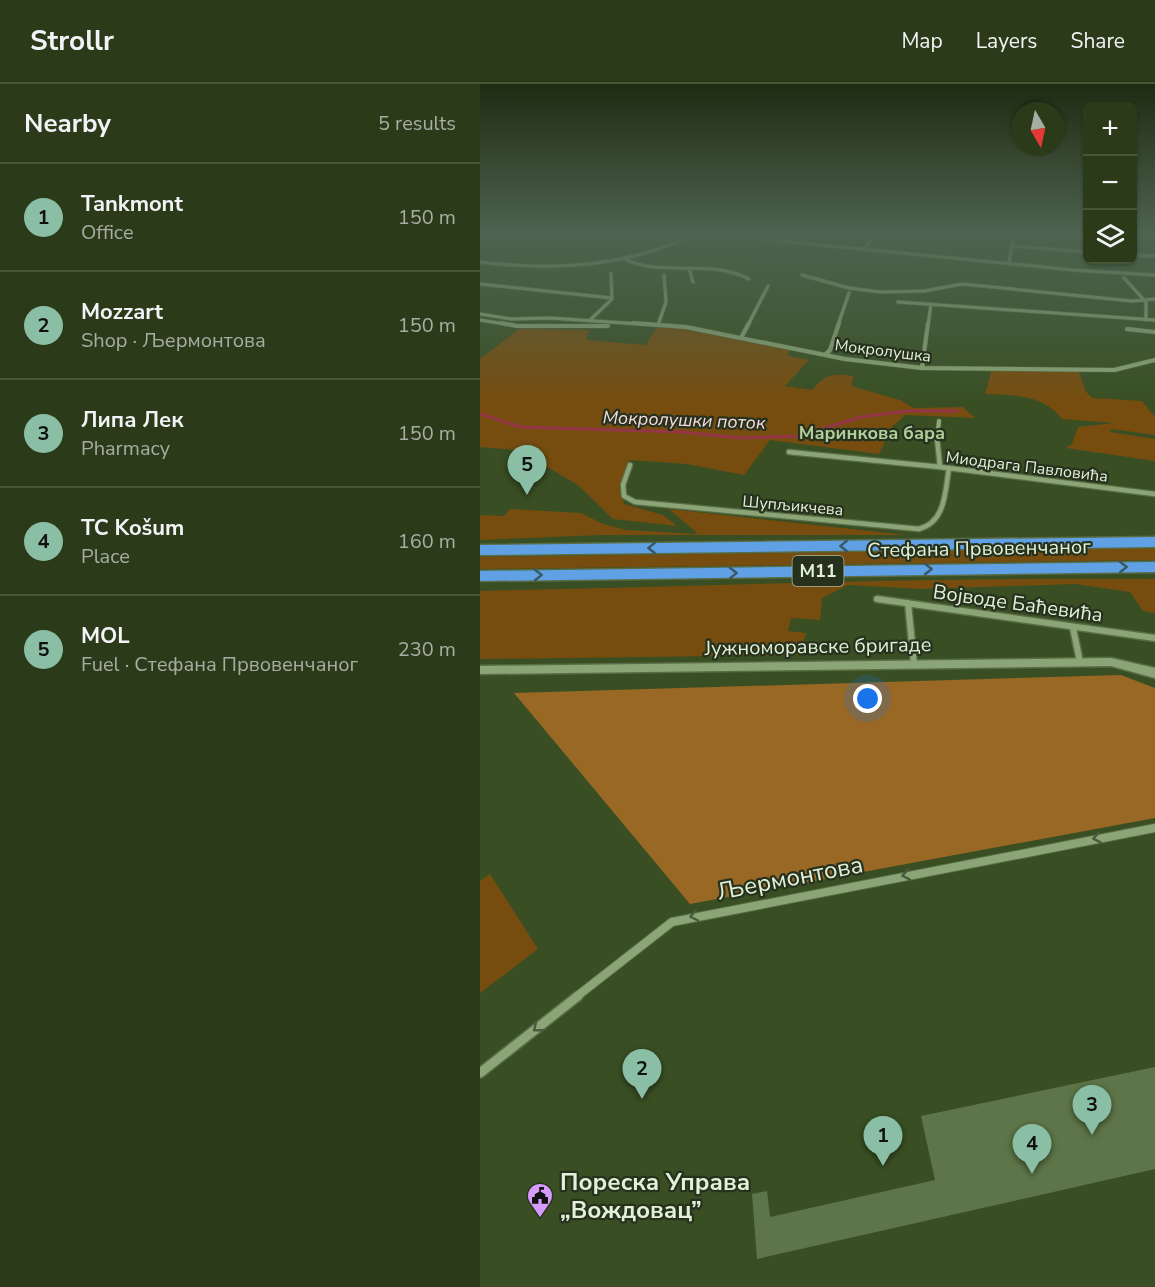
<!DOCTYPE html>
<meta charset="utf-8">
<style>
body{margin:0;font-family:"Nunito Sans",sans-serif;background:#374627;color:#f1f3f6}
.controls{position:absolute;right:18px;top:18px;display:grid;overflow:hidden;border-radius:9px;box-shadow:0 2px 4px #0004}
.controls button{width:54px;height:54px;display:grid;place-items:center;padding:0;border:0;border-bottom:2px solid #475539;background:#2b3b1a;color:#f1f3f6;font:30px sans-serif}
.compass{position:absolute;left:531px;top:18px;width:54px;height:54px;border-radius:50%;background:#2b3b1a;box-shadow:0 2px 4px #0004;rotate:171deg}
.you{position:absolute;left:388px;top:615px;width:21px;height:21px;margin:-15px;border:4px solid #fff;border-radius:50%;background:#1a73e8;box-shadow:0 0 0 9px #1a73e833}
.badge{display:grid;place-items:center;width:39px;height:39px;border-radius:50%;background:#8abfa5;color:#111;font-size:20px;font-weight:700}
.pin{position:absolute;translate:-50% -50px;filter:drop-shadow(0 2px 3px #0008)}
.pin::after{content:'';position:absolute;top:32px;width:21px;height:18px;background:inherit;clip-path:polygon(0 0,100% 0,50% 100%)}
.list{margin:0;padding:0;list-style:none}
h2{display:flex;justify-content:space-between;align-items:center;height:78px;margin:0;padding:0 24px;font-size:26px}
h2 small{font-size:20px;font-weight:400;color:#a6ada2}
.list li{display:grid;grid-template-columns:39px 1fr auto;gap:18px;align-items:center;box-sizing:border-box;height:108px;padding:0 24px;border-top:2px solid #475539}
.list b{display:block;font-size:22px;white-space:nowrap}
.list p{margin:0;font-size:20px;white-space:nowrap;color:#a6ada2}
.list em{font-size:20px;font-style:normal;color:#a6ada2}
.icon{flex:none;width:33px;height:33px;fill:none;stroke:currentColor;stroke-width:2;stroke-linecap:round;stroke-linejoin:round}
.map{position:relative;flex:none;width:675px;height:1203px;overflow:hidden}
header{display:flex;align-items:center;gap:36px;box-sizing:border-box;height:84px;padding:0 30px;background:#2b3b1a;border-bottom:2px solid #475539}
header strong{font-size:28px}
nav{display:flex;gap:33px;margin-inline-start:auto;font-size:21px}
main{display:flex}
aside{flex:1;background:#2b3b1a}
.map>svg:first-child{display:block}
.green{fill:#764d0f}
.forest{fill:#996825}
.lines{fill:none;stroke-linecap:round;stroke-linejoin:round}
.stream{stroke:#943548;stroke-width:3}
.building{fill:#5d7548}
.street-far5-casing{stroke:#5a6c45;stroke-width:4.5}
.street-far4-casing{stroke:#5a6c45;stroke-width:5}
.street-far3-casing{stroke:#5a6c45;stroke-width:7}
.street-far2-casing{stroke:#5a6c45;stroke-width:9}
.street-far1-casing{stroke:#5a6c45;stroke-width:10}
.street-casing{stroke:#5a6c45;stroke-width:12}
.secondary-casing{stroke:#5a6c45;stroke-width:3}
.highway-casing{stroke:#5a6c45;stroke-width:3}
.street-far5{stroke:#8ba576;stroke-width:3}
.street-far4{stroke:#8ba576;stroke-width:4}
.street-far3{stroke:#8ba576;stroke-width:4.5}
.street-far2{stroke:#8ba576;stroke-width:6}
.street-far1{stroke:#8ba576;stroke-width:8}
.street{stroke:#8ba576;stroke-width:9}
.secondary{fill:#8ba576;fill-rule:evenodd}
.highway{fill:#60a1e6;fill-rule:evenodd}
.oneway{stroke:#3a5864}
.oneway2{stroke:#495a3d}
.labels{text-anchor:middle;stroke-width:4.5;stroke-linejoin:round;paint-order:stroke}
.far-street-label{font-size:16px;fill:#e2f0d7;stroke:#26311e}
.far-water-label{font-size:18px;font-style:italic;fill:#f7dbdd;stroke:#26311e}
.far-neighbourhood-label{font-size:18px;font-weight:bold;fill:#b3ce9d;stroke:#26311e}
.shield{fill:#26311e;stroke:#aab7a0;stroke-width:1.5}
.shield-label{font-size:18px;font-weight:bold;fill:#e2f0d7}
.street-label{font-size:20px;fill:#e2f0d7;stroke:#26311e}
.near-street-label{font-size:24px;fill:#e2f0d7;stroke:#26311e}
.near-poi-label{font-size:24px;font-weight:bold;fill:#e2f0d7;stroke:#26311e;text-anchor:start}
</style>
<header>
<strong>Strollr</strong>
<nav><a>Map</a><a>Layers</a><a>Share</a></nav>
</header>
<main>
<aside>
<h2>Nearby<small>5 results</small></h2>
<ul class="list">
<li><span class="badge">1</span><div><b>Tankmont</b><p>Office</p></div><em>150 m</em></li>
<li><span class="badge">2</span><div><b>Mozzart</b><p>Shop · Љермонтова</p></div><em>150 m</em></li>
<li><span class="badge">3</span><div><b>Липа Лек</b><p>Pharmacy</p></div><em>150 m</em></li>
<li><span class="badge">4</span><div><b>TC Košum</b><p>Place</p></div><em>160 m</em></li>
<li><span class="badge">5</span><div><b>MOL</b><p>Fuel · Стефана Првовенчаног</p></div><em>230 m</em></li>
</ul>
</aside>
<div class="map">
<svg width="675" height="1203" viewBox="0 0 675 1203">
<rect width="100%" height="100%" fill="#394f23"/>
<path class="green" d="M177,242L206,245L310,264L308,272L329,276L305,302L332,306C345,290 353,289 374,292L371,302L420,316L434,324L483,323L495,334L425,331L412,343L399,370L290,356L264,391L207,380L150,376L139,403L144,420L183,431L197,442L133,435L98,401L69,384L56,380L67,372L48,367L0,363V275L39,245L109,246L106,256L166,261Z
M512,285L598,286L606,308L613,314L662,317L675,333V351L632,345L630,348L675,355V377L586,364L592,360L598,343L634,339L582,335C563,310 534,311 505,310Z
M30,425L101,429L123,440L147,446L218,450L189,425L426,451H121L0,456V431L24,432Z
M675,464V476L0,485V473Z
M675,495V529L663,527L650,508L595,500L442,505L368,501L342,514L340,536L311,534L308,547L326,549L319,571L0,575V507C225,502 450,493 675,495Z
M10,790L58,865L0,909V797Z"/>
<path class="forest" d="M641,591L675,604V734L210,820L34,609Z"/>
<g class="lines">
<path class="stream" d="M0,330L41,343L202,348L260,354L319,352L381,333L426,327H477"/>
</g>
<path class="building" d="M675,983V1085L277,1175L272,1110L287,1107L290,1133L455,1096L441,1032Z"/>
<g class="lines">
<defs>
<path id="street-far5" d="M222,149L593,186L675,191
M475,149L534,154
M591,149L608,150
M652,153L675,155
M533,162L608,168
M385,165L396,149
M652,171L675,172
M144,175C185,194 229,174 269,195
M0,178C73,187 150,183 217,149
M529,179L534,149
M209,184L213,198
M322,191L369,204L401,208L444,207L482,200L652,217L675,215
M644,194L666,218V236
M0,200L132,214
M418,218L675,236
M0,230L31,235L70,234L175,241
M0,236L31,241
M109,237L132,215L131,189
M178,241L186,218L184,191
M268,241L288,202
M358,241L369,209
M448,241L451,220"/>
<path id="street-far4" d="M21,239L37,242H128
M153,239L206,243L365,275L442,284L634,286L675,276
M647,245L675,248
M262,252L269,239
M345,271L350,266L359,239
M442,284L448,239
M457,356L459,337"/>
<path id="street-far3" d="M457,354L460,383
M309,368L460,383L675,410
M150,381L143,401L144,412L155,418L439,445C466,438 465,407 469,384"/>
<path id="street-far2" d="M397,515L675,554
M428,519L434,580
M593,544L600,578"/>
<path id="street-far1" d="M96,913L192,838L675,744"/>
<path id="street" d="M0,989L98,912"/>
<path id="secondary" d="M664,149L675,150V154L664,150Z
M631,574L675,584V594L631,582L0,590V582Z"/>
<path id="highway" d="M675,453V463L0,471V461Z
M675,478V488L0,497V487Z"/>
</defs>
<use href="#street-far5" class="street-far5-casing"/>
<use href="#street-far4" class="street-far4-casing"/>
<use href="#street-far3" class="street-far3-casing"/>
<use href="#street-far2" class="street-far2-casing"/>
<use href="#street-far1" class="street-far1-casing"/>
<use href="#street" class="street-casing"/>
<use href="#secondary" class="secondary-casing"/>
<use href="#highway" class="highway-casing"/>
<use href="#street-far5" class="street-far5"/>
<use href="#street-far4" class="street-far4"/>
<use href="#street-far3" class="street-far3"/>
<use href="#street-far2" class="street-far2"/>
<use href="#street-far1" class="street-far1"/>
<use href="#street" class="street"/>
<use href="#secondary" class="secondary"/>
<use href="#highway" class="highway"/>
</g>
<defs><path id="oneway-chevron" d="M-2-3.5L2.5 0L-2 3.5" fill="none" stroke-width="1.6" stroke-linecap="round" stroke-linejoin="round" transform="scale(1.5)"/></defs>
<g class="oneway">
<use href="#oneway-chevron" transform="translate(364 462) rotate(179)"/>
<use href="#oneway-chevron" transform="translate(172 464) rotate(179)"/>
<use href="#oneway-chevron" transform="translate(643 483) rotate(-1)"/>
<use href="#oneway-chevron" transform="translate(448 485)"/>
<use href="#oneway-chevron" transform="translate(253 489) rotate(-1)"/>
<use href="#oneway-chevron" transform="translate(58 491) rotate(-1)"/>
</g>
<g class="oneway2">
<use href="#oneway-chevron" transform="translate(617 754) rotate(170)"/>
<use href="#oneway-chevron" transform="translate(426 791) rotate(169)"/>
<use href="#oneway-chevron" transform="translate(214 832) rotate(168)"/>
<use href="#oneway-chevron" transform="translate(57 944) rotate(141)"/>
</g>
<linearGradient id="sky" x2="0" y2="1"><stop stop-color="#1f2b13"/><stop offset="0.47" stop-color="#4e6350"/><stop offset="1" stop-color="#4e6350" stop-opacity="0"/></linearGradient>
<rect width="675" height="318" fill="url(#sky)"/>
<defs>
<symbol id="civic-pin" viewBox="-11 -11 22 30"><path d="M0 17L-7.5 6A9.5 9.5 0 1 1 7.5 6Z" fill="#d59bfa" stroke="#26311e"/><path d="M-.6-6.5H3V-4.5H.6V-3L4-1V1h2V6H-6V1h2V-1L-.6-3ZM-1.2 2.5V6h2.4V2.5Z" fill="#111"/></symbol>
</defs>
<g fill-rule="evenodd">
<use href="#civic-pin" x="45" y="1097" width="30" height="40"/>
</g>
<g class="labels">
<g class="far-street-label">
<text transform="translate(403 266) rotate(7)" y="6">Мокролушка</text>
<text transform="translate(547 382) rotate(7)" y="6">Миодрага Павловића</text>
<text transform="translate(313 421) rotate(5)" y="6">Шупљикчева</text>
</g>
<g class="far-water-label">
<text transform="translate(204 336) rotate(2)" y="6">Мокролушки поток</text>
</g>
<g class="far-neighbourhood-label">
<text x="392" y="355">Маринкова бара</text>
</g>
<rect class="shield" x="312.5" y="472" width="51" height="30" rx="4.5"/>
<g class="shield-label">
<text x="338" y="493">M11</text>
</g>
<g class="street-label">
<text transform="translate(499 464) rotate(-1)" y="7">Стефана Првовенчаног</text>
<text transform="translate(538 519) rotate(8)" y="7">Војводе Баћевића</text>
<text transform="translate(338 562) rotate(-1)" y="7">Јужноморавске бригаде</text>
</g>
<g class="near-street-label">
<text transform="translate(310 794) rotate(-11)" y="8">Љермонтова</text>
</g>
<g class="near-poi-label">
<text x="80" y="1106">Пореска Управа<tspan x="80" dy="28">„Вождовац”</tspan></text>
</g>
</g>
</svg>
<div class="controls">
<button>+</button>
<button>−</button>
<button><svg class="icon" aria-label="layers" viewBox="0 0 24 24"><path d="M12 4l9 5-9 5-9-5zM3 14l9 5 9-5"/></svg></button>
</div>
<svg class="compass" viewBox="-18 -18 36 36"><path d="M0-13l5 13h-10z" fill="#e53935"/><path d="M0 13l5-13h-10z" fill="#a6ada2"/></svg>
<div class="you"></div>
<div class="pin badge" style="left:403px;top:1082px">1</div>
<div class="pin badge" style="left:162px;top:1015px">2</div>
<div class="pin badge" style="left:612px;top:1051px">3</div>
<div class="pin badge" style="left:552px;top:1090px">4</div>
<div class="pin badge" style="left:47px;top:411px">5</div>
</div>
</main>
